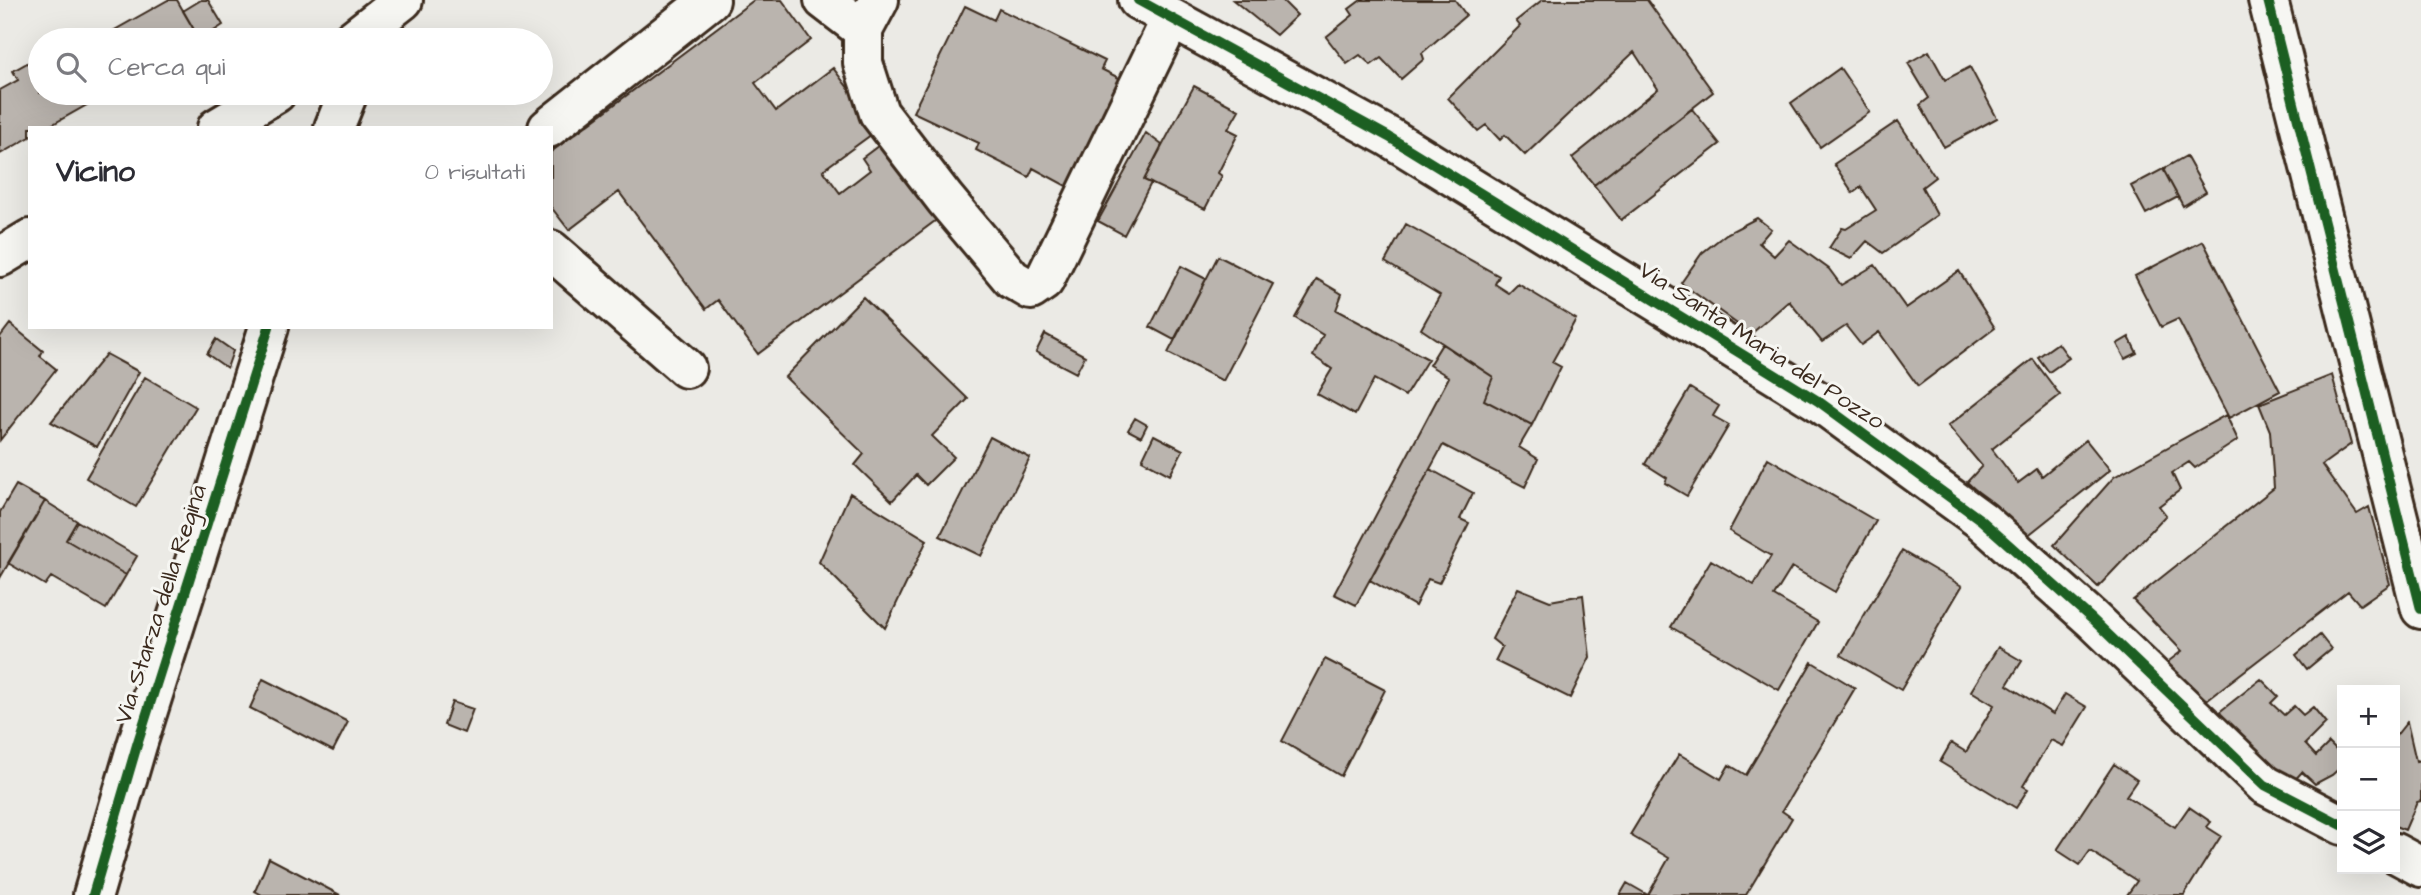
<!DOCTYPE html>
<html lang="it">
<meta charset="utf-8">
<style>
body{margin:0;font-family:"Architects Daughter",sans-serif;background:#f7f7f7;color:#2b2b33}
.controls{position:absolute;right:21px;bottom:21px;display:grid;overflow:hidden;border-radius:0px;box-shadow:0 7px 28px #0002}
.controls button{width:63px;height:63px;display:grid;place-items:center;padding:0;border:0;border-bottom:2px solid #e1e1e2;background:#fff;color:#2b2b33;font:35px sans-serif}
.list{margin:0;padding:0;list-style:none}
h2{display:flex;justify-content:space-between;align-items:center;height:91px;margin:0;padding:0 28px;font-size:30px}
h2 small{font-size:23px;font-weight:400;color:#7c7c81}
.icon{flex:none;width:38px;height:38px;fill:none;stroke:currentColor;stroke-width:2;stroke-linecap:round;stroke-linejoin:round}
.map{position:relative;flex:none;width:2421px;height:895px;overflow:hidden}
.search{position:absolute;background:#fff;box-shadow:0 7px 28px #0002;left:28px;top:28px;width:525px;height:77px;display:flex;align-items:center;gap:18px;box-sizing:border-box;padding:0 24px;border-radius:38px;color:#7c7c81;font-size:26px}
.panel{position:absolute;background:#fff;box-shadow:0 7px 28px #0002;left:28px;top:126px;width:525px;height:203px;border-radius:0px}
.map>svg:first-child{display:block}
.building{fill:#bab4ae;stroke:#3b2a1e;stroke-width:2}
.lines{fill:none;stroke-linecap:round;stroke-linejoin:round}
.minor-casing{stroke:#3b2a1e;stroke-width:44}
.minor{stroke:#f6f6f2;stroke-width:38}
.cycleway-casing{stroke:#f6f6f2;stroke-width:15}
.cycleway{stroke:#1b5e20;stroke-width:10}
.labels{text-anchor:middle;stroke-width:6;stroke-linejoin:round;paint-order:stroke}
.street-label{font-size:24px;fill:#3b2a1e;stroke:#f6f6f2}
</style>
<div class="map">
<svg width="2421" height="895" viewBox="0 0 2421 895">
<rect width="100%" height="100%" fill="#ebeae5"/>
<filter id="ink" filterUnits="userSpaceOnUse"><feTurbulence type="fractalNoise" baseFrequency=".0143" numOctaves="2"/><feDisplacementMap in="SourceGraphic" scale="14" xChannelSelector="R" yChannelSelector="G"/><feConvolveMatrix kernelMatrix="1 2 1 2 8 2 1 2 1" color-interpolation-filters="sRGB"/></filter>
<g filter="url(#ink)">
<path class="building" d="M168,0H177L200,40H97Z
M201,0H208L223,25L200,40L183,11Z
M754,0H782L811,40L755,83L776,111L833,68L879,129L823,170L840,193L870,170L862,158L882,143L939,218L758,354L718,300L706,309L619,192L569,230L551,207V152Z
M1233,0H1282L1297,15L1276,35Z
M1361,0H1455L1466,15L1422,53L1424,59L1401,79L1381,58L1371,65L1360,55L1347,64L1326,37L1353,15L1349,9Z
M1542,0H1647L1713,92L1594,185L1572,158L1658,89L1634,52L1525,155L1505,135L1500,140L1486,125L1478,131L1448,98L1520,26L1516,21Z
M965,6L994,20L999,9L1105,61L1101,69L1133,85L1079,193L1033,168L1029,177L976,150L979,143L913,112Z
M1929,51L1945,80L1970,67L1997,118L1944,147L1920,105L1929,98L1908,63Z
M36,58L40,65V93H108L46,128H30V137L0,154V90L18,80L13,71Z
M1840,68L1870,112L1820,147L1791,103Z
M1194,86L1239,110L1228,129L1238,134L1218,173L1222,176L1205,209L1144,180Z
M1692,109L1720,144L1621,220L1594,185Z
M1898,121L1935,177L1922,187L1937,215L1883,253L1867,241L1851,259L1829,248L1842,228L1846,229L1876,210L1861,187L1853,193L1834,164Z
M1146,133L1162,145L1144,180L1151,183L1124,235L1098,221Z
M2186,156L2206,192L2183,206L2163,169Z
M2163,169L2178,197L2146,214L2131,186Z
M1757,218L1771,229L1759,243L1774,256L1789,240L1829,269L1841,285L1875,265L1906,308L1959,271L1995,328L1918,386L1879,332L1861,345L1846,326L1822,342L1789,301L1751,334L1681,283L1702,253L1726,234Z
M1406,224L1499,276L1495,284L1509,293L1518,284L1576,319L1552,362L1561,367L1532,425L1484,400L1493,377L1421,329L1440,295L1385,262Z
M2203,241L2280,391L2229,418L2178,319L2161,327L2135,276Z
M1218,256L1273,284L1223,381L1168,353Z
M1181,266L1206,279L1174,340L1150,327Z
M1317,279L1342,294L1336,310L1428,359L1405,396L1374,379L1355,415L1317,394L1332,369L1313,356L1323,335L1295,318Z
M863,297L968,399L932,436L954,457L926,485L916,475L892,501L855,465L864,454L785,377Z
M10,324L43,351L40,356L56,369L0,440V337Z
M1045,334L1085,356L1076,373L1036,352Z
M2129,337L2137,353L2125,359L2117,344Z
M216,339L233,351L227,368L207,354Z
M2058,343L2069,358L2049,372L2038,357Z
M1442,344L1493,377L1484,400L1532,425L1519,447L1538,459L1525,487L1443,445L1356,605L1334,594L1449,377L1429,365Z
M106,354L139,372L97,447L51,422Z
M2033,359L2060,395L1992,449L2018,483L2037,469L2042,476L2086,440L2110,470L2026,537L1967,482L1982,466L1948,426Z
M2332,375L2351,444L2322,465L2357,514L2369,507L2390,584L2360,605L2348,591L2204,702L2165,664L2182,651L2133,600L2274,488L2270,431L2259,404Z
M145,377L196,407L136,507L86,478Z
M1690,388L1719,406L1713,416L1729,425L1687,496L1665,483L1667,478L1645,464Z
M2226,415L2238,440L2195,468L2189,462L2172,473L2180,490L2159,506L2166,515L2098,587L2054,545L2114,477Z
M1135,418L1147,425L1141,437L1128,430Z
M1154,435L1183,450L1170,475L1142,460Z
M990,437L1030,458L981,556L940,536Z
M1768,458L1876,521L1835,592L1792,567L1774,596L1818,622L1779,690L1671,627L1711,560L1754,585L1771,556L1729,531Z
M1430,469L1473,493L1460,519L1469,523L1439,583L1428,579L1415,606L1370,580Z
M16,485L45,501L0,578V512Z
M850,493L927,540L885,628L819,562Z
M45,501L77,521L66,540L126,575L106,609L51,577L45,585L8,563Z
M77,521L137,556L126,575L66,540Z
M1902,551L1962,586L1901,690L1841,655Z
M1518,588L1550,601L1583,595L1590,657L1570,698L1495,661L1502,647L1492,639Z
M2320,635L2331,649L2307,669L2296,655Z
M1998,647L2022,661L2007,685L2053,714L2065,694L2087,707L2063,746L2051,740L2023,786L2028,789L2016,808L1940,762L1951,743L1966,752L1994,705L1971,691Z
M1325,659L1385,690L1341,776L1282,741Z
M1812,662L1855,688L1782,811L1792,818L1746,895H1620L1627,883L1648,895L1669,858L1630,835L1679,754L1721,779L1729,765L1746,775Z
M263,679L348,722L333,751L250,708Z
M2261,679L2278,696L2271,703L2284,715L2294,706L2303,715L2313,707L2326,723L2305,744L2316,756L2329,743L2342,756V766L2332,775L2315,784L2302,772L2291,784L2218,713Z
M452,702L473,709L464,733L444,725Z
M2407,722L2416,761L2421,760V801L2417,802L2405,830L2395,826V737Z
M2114,764L2137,780L2126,796L2175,827L2189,807L2211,822L2207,827L2221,836L2184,895H2127L2137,881L2090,851L2080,865L2057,850Z
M269,858L340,895H262L255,891Z"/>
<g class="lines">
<defs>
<path id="minor" d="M824,0L863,30
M879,0L863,30V63L879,113L945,199L1012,279L1031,290L1044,281L1171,19
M1138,0L1389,137L1818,401L1981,520L2092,619L2265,785L2342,825
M2268,0L2421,609
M352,40L403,0
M217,128L276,93
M334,128L348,93
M548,128L710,0
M551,250L686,368
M0,257L30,239
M2395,853L2421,867
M93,895L137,745L269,327"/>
</defs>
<use href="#minor" class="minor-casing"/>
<use href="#minor" class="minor"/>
<defs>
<path id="cycleway" d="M1138,0L1389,137L1818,401L1981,520L2092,619L2265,785L2342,825
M2268,0L2421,609
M93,895L137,745L269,327"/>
</defs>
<use href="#cycleway" class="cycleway-casing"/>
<use href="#cycleway" class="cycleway"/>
</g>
</g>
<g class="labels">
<g class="street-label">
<text transform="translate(1762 345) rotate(33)" y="8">Via Santa Maria del Pozzo</text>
<text transform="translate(160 604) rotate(-72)" y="8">Via Starza della Regina</text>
</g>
</g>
</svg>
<div class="controls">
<button>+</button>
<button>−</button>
<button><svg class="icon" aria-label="layers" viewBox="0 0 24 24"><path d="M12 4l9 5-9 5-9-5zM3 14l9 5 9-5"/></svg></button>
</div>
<div class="search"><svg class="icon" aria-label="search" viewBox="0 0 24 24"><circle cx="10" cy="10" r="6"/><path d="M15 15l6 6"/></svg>Cerca qui</div>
<section class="panel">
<h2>Vicino<small>0 risultati</small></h2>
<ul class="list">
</ul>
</section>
</div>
